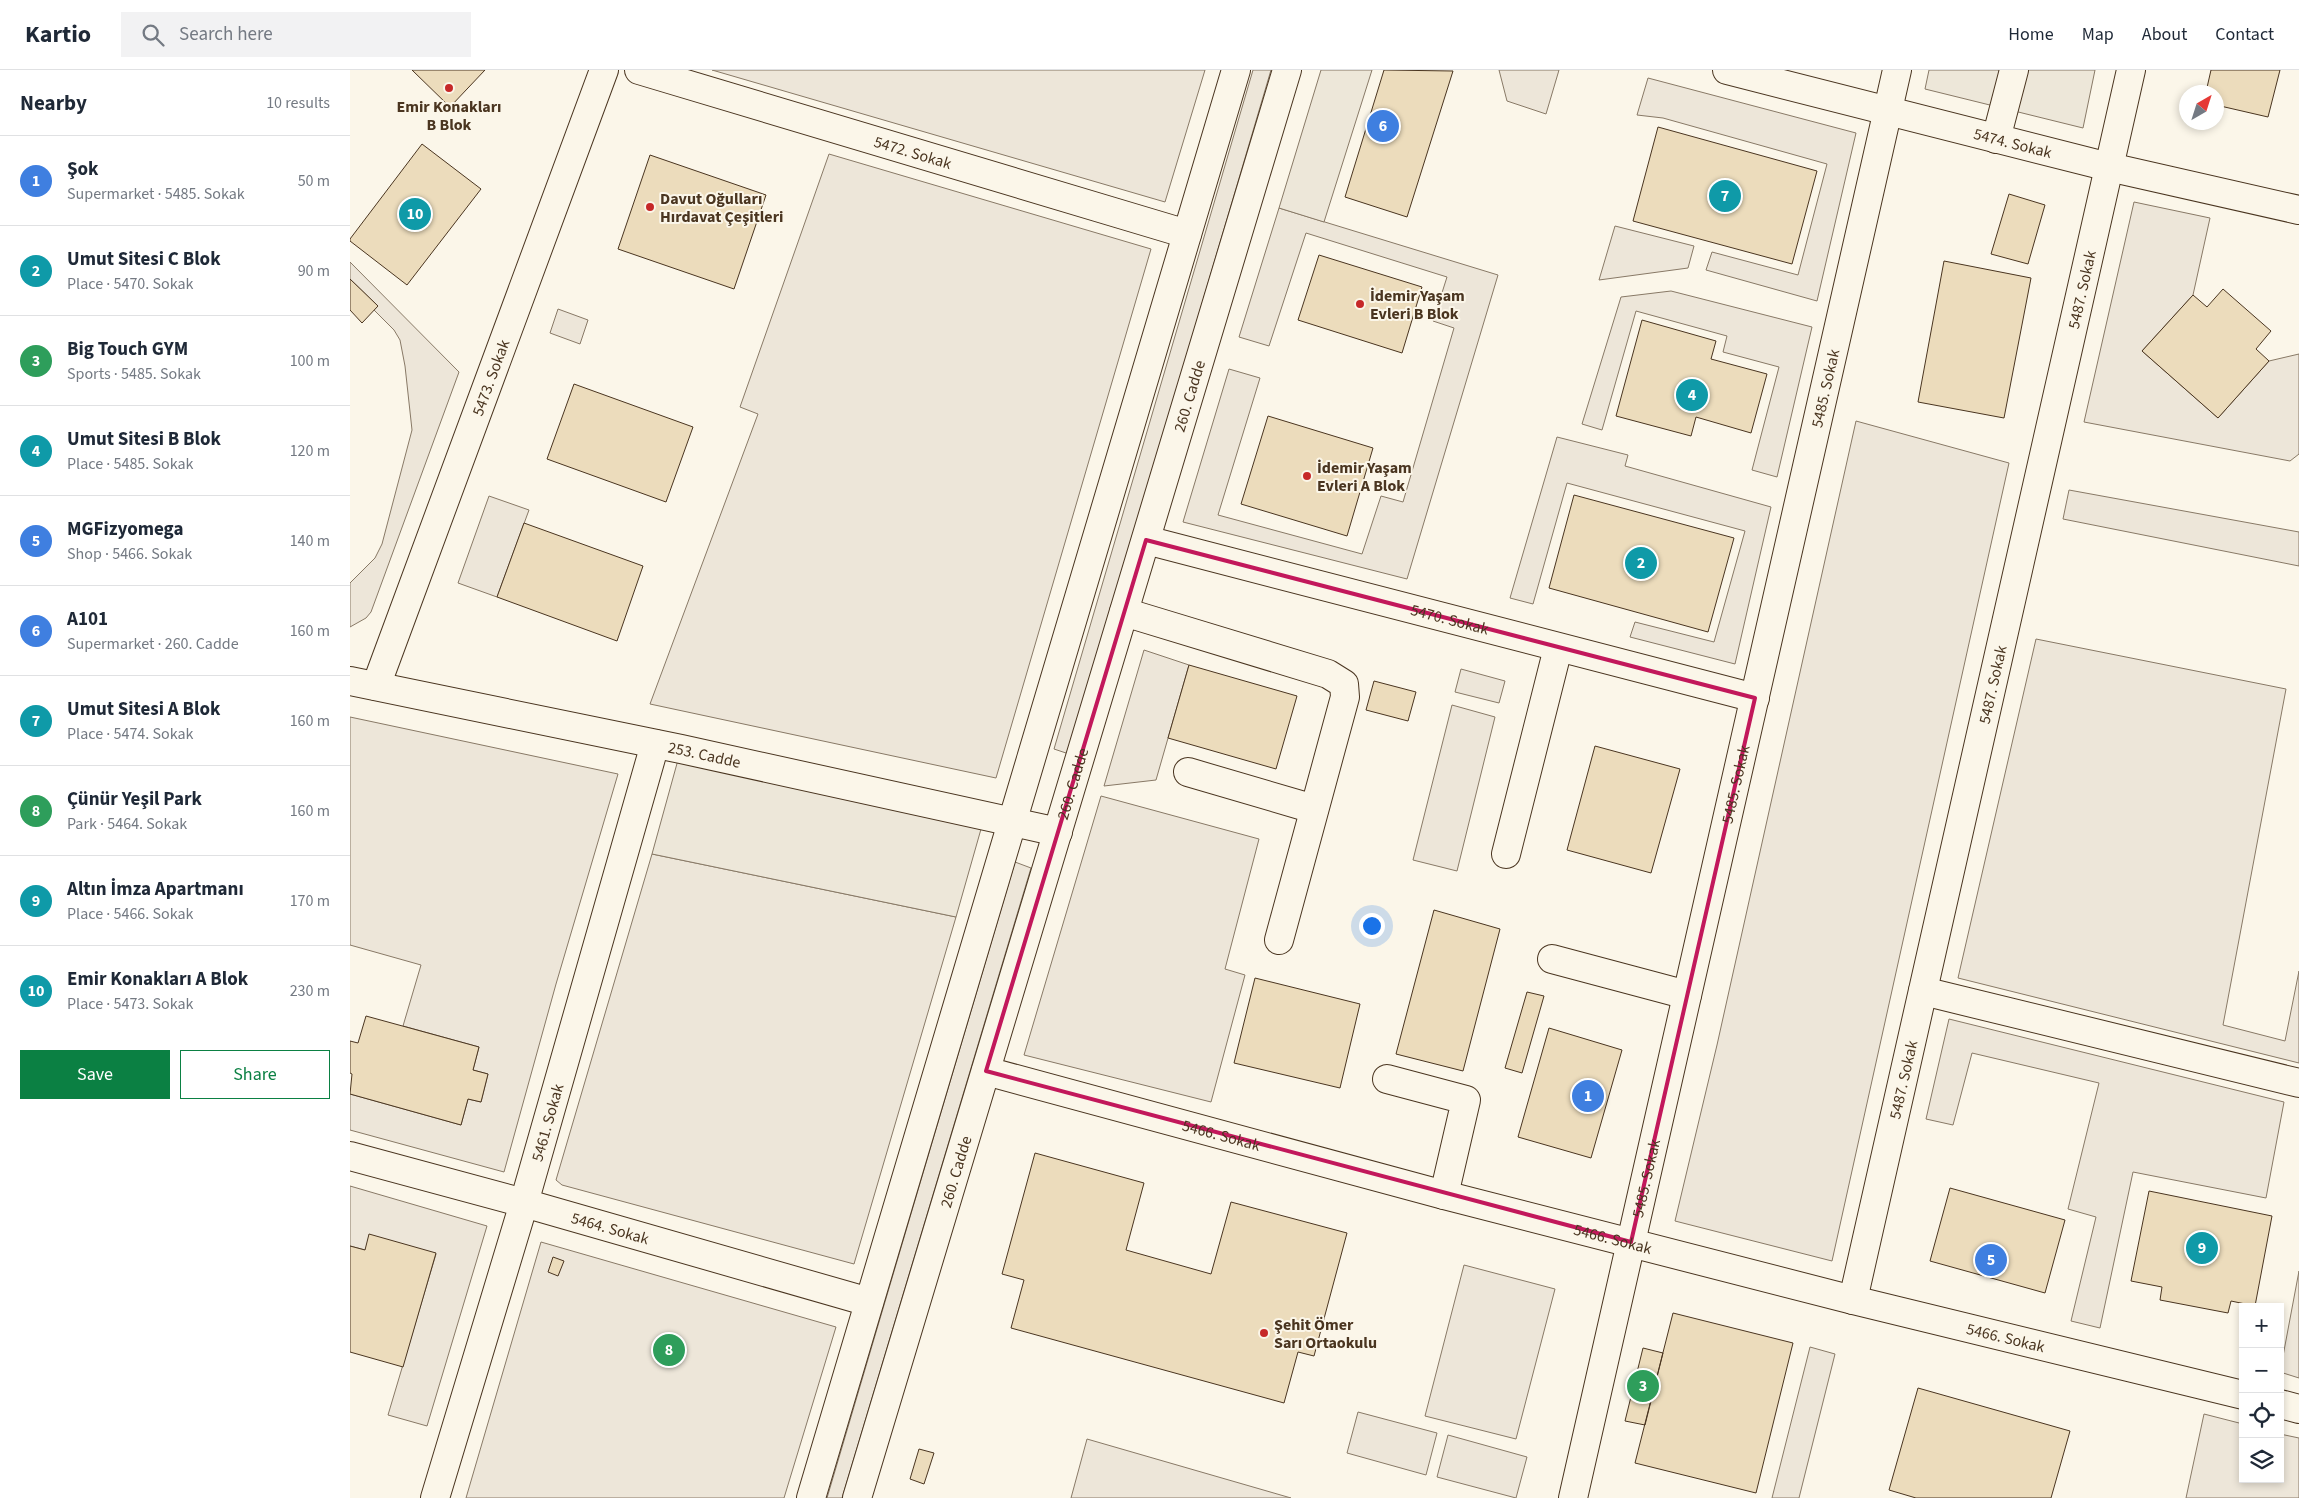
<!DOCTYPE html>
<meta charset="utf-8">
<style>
body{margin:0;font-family:"Source Sans 3",sans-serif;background:#f2f2f3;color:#1f2937}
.controls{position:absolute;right:15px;bottom:15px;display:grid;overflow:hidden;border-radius:0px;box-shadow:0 2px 8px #0003}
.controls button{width:45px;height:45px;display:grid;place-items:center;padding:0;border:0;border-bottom:1px solid #e0e1e3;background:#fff;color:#1f2937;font:25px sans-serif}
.compass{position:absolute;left:1829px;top:15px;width:45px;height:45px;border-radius:50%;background:#fff;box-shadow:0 2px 8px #0003;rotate:39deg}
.you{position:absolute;left:1021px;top:855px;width:18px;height:18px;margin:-12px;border:4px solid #fff;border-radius:50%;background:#1a73e8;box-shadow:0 0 0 8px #1a73e833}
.badge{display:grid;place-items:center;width:32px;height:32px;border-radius:50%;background:#0b8043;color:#fff;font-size:16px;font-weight:700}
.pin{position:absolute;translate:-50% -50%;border:2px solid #fff;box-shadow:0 1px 5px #0006}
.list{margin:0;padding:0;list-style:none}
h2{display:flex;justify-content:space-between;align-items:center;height:65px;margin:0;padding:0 20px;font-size:21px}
h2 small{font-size:16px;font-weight:400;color:#747a83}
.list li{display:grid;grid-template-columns:32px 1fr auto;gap:15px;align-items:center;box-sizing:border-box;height:90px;padding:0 20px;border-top:1px solid #e0e1e3}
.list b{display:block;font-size:19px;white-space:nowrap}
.list p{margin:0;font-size:16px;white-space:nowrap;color:#747a83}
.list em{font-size:16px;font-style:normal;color:#747a83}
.actions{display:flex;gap:10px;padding:15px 20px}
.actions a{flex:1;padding:11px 0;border:1px solid #0b8043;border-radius:0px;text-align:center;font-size:18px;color:#0b8043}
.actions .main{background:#0b8043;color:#fff}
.icon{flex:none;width:28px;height:28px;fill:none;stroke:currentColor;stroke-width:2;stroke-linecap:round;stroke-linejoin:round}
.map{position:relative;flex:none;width:1949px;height:1428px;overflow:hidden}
header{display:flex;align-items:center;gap:30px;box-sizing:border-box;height:70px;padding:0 25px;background:#fff;border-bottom:1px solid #e0e1e3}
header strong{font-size:24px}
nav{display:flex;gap:28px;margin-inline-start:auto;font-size:18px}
.search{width:350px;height:45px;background:#f2f2f3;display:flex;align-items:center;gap:12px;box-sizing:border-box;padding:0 18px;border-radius:0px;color:#747a83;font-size:19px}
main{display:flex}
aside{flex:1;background:#fff}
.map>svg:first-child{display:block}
.green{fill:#ede6d9;stroke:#887966}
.parking{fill:#ede7d9;stroke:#887966}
.building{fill:#ecdcbc;stroke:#4a3520}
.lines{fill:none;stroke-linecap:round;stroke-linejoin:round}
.minor-casing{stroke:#4a3520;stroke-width:30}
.minor{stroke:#fbf6e9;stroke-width:28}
.marked{fill:none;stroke:#c2185b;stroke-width:4;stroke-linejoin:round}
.poi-dot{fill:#c62828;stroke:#fbf6e9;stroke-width:2}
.labels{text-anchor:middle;stroke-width:4;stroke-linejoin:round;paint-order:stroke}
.poi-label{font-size:16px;font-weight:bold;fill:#4a3520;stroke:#fbf6e9;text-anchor:start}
.street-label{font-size:16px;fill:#4a3520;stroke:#fbf6e9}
</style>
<header>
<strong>Kartio</strong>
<div class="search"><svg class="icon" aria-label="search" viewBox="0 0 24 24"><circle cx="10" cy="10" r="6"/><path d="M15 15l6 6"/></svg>Search here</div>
<nav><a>Home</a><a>Map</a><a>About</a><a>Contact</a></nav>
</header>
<main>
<aside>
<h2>Nearby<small>10 results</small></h2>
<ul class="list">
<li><span class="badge" style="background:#3f7fe0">1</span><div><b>Şok</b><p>Supermarket · 5485. Sokak</p></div><em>50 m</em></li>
<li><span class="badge" style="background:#0f9aa8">2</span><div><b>Umut Sitesi C Blok</b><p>Place · 5470. Sokak</p></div><em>90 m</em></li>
<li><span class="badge" style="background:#2e9e5b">3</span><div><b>Big Touch GYM</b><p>Sports · 5485. Sokak</p></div><em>100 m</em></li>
<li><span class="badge" style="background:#0f9aa8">4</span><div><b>Umut Sitesi B Blok</b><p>Place · 5485. Sokak</p></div><em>120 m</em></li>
<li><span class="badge" style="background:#3f7fe0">5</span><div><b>MGFizyomega</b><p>Shop · 5466. Sokak</p></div><em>140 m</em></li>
<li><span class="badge" style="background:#3f7fe0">6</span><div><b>A101</b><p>Supermarket · 260. Cadde</p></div><em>160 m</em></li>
<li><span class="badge" style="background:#0f9aa8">7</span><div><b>Umut Sitesi A Blok</b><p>Place · 5474. Sokak</p></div><em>160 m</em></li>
<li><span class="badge" style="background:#2e9e5b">8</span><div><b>Çünür Yeşil Park</b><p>Park · 5464. Sokak</p></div><em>160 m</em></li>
<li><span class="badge" style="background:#0f9aa8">9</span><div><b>Altın İmza Apartmanı</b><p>Place · 5466. Sokak</p></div><em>170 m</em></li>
<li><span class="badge" style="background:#0f9aa8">10</span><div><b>Emir Konakları A Blok</b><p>Place · 5473. Sokak</p></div><em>230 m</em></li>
</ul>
<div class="actions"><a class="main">Save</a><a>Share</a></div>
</aside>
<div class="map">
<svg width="1949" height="1428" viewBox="0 0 1949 1428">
<rect width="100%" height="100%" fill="#fbf6e9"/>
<path class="green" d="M362,0H855L815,132Z
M903,0H921L719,684L704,679Z
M1149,0H1209L1196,44L1157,31Z
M1298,8L1506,63L1467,231L1356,200L1362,182L1448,205L1477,94L1313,48L1287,45Z
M479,84L801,179L646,708L300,634L408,344L390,337Z
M1784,132L1860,148L1843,225L1792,281L1868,348L1919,291L1949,284V384L1940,391L1734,352Z
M929,138L1148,205L1057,509L833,452L879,299L910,308L868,445L1012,484L1031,426L1053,432L1104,258L1083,251L1097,207L956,163L919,276L889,267Z
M1265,156L1344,176L1338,198L1249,210Z
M0,192L109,302L21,542L16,548L0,557V513L25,488L32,474L62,360L55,296L50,270L44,260L24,240L28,236L0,209Z
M1321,221L1462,257L1427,407L1402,400L1429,297L1373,282L1377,266L1286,241L1252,360L1232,354L1271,227Z
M208,239L238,250L230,274L200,263Z
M1506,351L1659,393L1482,1191L1325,1151L1367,975Z
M1207,367L1278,385L1275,396L1421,437L1385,594L1280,567L1285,552L1364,572L1395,461L1217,413L1183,534L1160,528Z
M1719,420L1949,462V496L1713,449Z
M139,426L179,440L147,527L108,513Z
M1686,569L1936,619L1873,955L1935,971L1949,901V993L1608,908Z
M794,580L839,595L806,710L754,716Z
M1111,599L1155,611L1149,633L1105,622Z
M1102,635L1145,647L1107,801L1063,790Z
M0,647L268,704L206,914L154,1102L0,1060V1024L111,1055L118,1029L131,1032L138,1004L123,1000L129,977L53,956L71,895L0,875Z
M751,726L909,769L875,899L895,905L861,1032L674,985Z
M302,784L606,847L504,1194L212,1115L206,1110Z
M665,792L681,798L492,1428H477Z
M1599,949L1934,1032L1916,1128L1783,1102L1750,1258L1721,1251L1746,1147L1718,1139L1749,1013L1622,983L1603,1055L1576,1049Z
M0,1116L137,1156L77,1356L38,1345L86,1184L15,1180L0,1176Z
M191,1172L486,1257L434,1428H116Z
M1114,1195L1205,1219L1166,1369L1075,1346Z
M1949,1201V1308L1930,1302Z
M1460,1277L1485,1284L1449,1428H1422Z
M1008,1342L1087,1363L1076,1405L997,1383Z
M1854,1344L1893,1354V1409H1930V1364L1949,1368V1428H1836Z
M1098,1365L1177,1387L1166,1428L1087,1407Z
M737,1369L941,1428H721Z"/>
<path class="parking" d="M971,0H1022L974,152L929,138Z
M1579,0H1745L1733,58L1575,19Z
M331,679L635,745L606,847L302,784Z"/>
<path class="building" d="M62,0H135L100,37Z
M1034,0L1103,1L1057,147L995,127Z
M1861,0H1930L1918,47L1866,35V22H1856Z
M1308,57L1467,101L1442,194L1283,151Z
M72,74L131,119L57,215L0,171V169Z
M300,85L416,125L384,219L268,179Z
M1659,124L1695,135L1678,194L1641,184Z
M969,185L1072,217L1052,283L948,250Z
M1594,191L1681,208L1654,348L1568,332Z
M0,209L28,236L12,253L0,240Z
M1873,219L1921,261L1906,279L1919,291L1868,348L1792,281L1843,225L1857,237Z
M1292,250L1366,271L1361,289L1417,304L1401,363L1346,347L1341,366L1266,346Z
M224,314L343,357L316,432L197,389Z
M918,346L1023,378L997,466L891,434Z
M1224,425L1384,468L1358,562L1199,518Z
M174,453L293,496L267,571L147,527Z
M839,595L947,626L926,699L818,668Z
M1024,611L1066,622L1058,651L1016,640Z
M1245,676L1330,699L1301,803L1217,780Z
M1084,840L1150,859L1113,1001L1046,984Z
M905,908L1010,934L990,1018L884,993Z
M1177,922L1194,926L1172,1003L1155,998Z
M16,946L129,977L123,1000L138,1004L131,1032L118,1029L111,1055L0,1024L2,1004L0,1003V971L8,973Z
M1199,958L1272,980L1241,1088L1168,1067Z
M685,1083L794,1113L776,1180L861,1204L881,1132L997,1163L964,1286L948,1282L934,1333L661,1258L674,1210L652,1204Z
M1600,1118L1715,1150L1695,1223L1580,1191Z
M1799,1121L1922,1146L1905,1236L1881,1231L1878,1243L1810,1230L1812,1217L1781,1211Z
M19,1164L86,1183L53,1297L0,1282V1176L15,1180Z
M203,1187L214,1191L208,1206L198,1202Z
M1323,1243L1443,1273L1406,1423L1285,1393Z
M1293,1278L1313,1283L1295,1355L1275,1351Z
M1568,1318L1720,1361L1701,1428H1566L1539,1420Z
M569,1379L584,1383L574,1414L560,1409Z"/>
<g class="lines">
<defs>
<g id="minor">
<path id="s1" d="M289,0L837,164"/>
<path id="s2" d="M1377,0L1759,97L1949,140"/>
<path d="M1646,69L1664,0"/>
<path id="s3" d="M796,470L1405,628"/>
<path d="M774,542L978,604L994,614L995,627L929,870"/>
<path id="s4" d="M0,611L331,679L708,762"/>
<path id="s5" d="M26,616L254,0"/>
<path d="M838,702L964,739"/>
<path d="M1156,784L1208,578"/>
<path d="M1202,889L1337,925"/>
<path d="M1573,921L1949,1013"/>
<path id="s6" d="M636,1001L1094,1125L1503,1230L1893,1325"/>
<path d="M1037,1009L1116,1030L1094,1125"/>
<path id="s7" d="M0,1086L174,1133L519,1232"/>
<path id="s8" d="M1503,1230L1781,0"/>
<path d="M1930,1334L1949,1339"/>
<path id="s9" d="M85,1428L174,1133L305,674"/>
<path d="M461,1428L886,0"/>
<path id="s10" d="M507,1428L937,0"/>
<path id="s11" d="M1223,1428L1547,0"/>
</g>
</defs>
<use href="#minor" class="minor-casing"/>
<use href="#minor" class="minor"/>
</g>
<path class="marked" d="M796,470L1405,628L1281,1172L636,1001Z"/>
<g class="poi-dot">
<circle cx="99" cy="18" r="5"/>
<circle cx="300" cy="137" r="5"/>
<circle cx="1010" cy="234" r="5"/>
<circle cx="957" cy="406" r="5"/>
<circle cx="914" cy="1263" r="5"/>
</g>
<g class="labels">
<g class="poi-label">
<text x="99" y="42" text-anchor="middle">Emir Konakları<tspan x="99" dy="18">B Blok</tspan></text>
<text x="310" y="134">Davut Oğulları<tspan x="310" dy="18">Hırdavat Çeşitleri</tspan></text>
<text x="1020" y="231">İdemir Yaşam<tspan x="1020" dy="18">Evleri B Blok</tspan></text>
<text x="967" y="403">İdemir Yaşam<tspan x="967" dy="18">Evleri A Blok</tspan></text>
<text x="924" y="1260">Şehit Ömer<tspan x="924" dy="18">Sarı Ortaokulu</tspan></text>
</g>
<g class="street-label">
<text dy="6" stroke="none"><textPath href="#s2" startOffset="295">5474. Sokak</textPath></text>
<text dy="6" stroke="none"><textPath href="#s1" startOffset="286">5472. Sokak</textPath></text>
<text dy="6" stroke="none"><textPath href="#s8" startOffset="1036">5487. Sokak</textPath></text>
<text dy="6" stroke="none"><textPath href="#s5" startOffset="329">5473. Sokak</textPath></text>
<text dy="6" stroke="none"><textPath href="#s11" startOffset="1138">5485. Sokak</textPath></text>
<text dy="6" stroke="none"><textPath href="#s10" startOffset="1151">260. Cadde</textPath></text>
<text dy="6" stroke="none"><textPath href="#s3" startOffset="314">5470. Sokak</textPath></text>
<text dy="6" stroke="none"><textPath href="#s8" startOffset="631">5487. Sokak</textPath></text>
<text dy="6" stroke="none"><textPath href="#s4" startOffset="362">253. Cadde</textPath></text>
<text dy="6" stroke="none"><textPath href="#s10" startOffset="746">260. Cadde</textPath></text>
<text dy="6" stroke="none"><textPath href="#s11" startOffset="732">5485. Sokak</textPath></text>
<text dy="6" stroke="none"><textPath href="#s8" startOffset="226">5487. Sokak</textPath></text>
<text dy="6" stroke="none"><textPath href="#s9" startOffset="392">5461. Sokak</textPath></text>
<text dy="6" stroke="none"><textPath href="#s6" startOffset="244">5466. Sokak</textPath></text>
<text dy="6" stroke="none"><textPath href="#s10" startOffset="341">260. Cadde</textPath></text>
<text dy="6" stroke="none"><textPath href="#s11" startOffset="328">5485. Sokak</textPath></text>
<text dy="6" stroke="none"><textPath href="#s7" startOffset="270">5464. Sokak</textPath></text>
<text dy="6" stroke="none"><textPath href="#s6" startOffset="649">5466. Sokak</textPath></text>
<text dy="6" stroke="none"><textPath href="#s6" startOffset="1054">5466. Sokak</textPath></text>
</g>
</g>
</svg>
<div class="controls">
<button>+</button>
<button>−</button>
<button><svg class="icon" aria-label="locate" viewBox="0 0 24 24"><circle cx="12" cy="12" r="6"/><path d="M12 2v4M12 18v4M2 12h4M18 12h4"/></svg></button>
<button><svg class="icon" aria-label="layers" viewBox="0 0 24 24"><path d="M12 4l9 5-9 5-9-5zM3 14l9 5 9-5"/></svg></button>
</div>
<svg class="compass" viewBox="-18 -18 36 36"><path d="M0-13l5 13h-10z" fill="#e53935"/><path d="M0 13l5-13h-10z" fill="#747a83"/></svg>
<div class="you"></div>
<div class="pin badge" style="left:1238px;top:1026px;background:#3f7fe0">1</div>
<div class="pin badge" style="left:1291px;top:493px;background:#0f9aa8">2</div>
<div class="pin badge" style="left:1293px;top:1316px;background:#2e9e5b">3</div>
<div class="pin badge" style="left:1342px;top:325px;background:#0f9aa8">4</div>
<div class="pin badge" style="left:1641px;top:1190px;background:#3f7fe0">5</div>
<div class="pin badge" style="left:1033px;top:56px;background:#3f7fe0">6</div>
<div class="pin badge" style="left:1375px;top:126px;background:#0f9aa8">7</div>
<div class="pin badge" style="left:319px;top:1280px;background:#2e9e5b">8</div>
<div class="pin badge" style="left:1852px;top:1178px;background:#0f9aa8">9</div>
<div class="pin badge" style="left:65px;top:144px;background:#0f9aa8">10</div>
</div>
</main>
